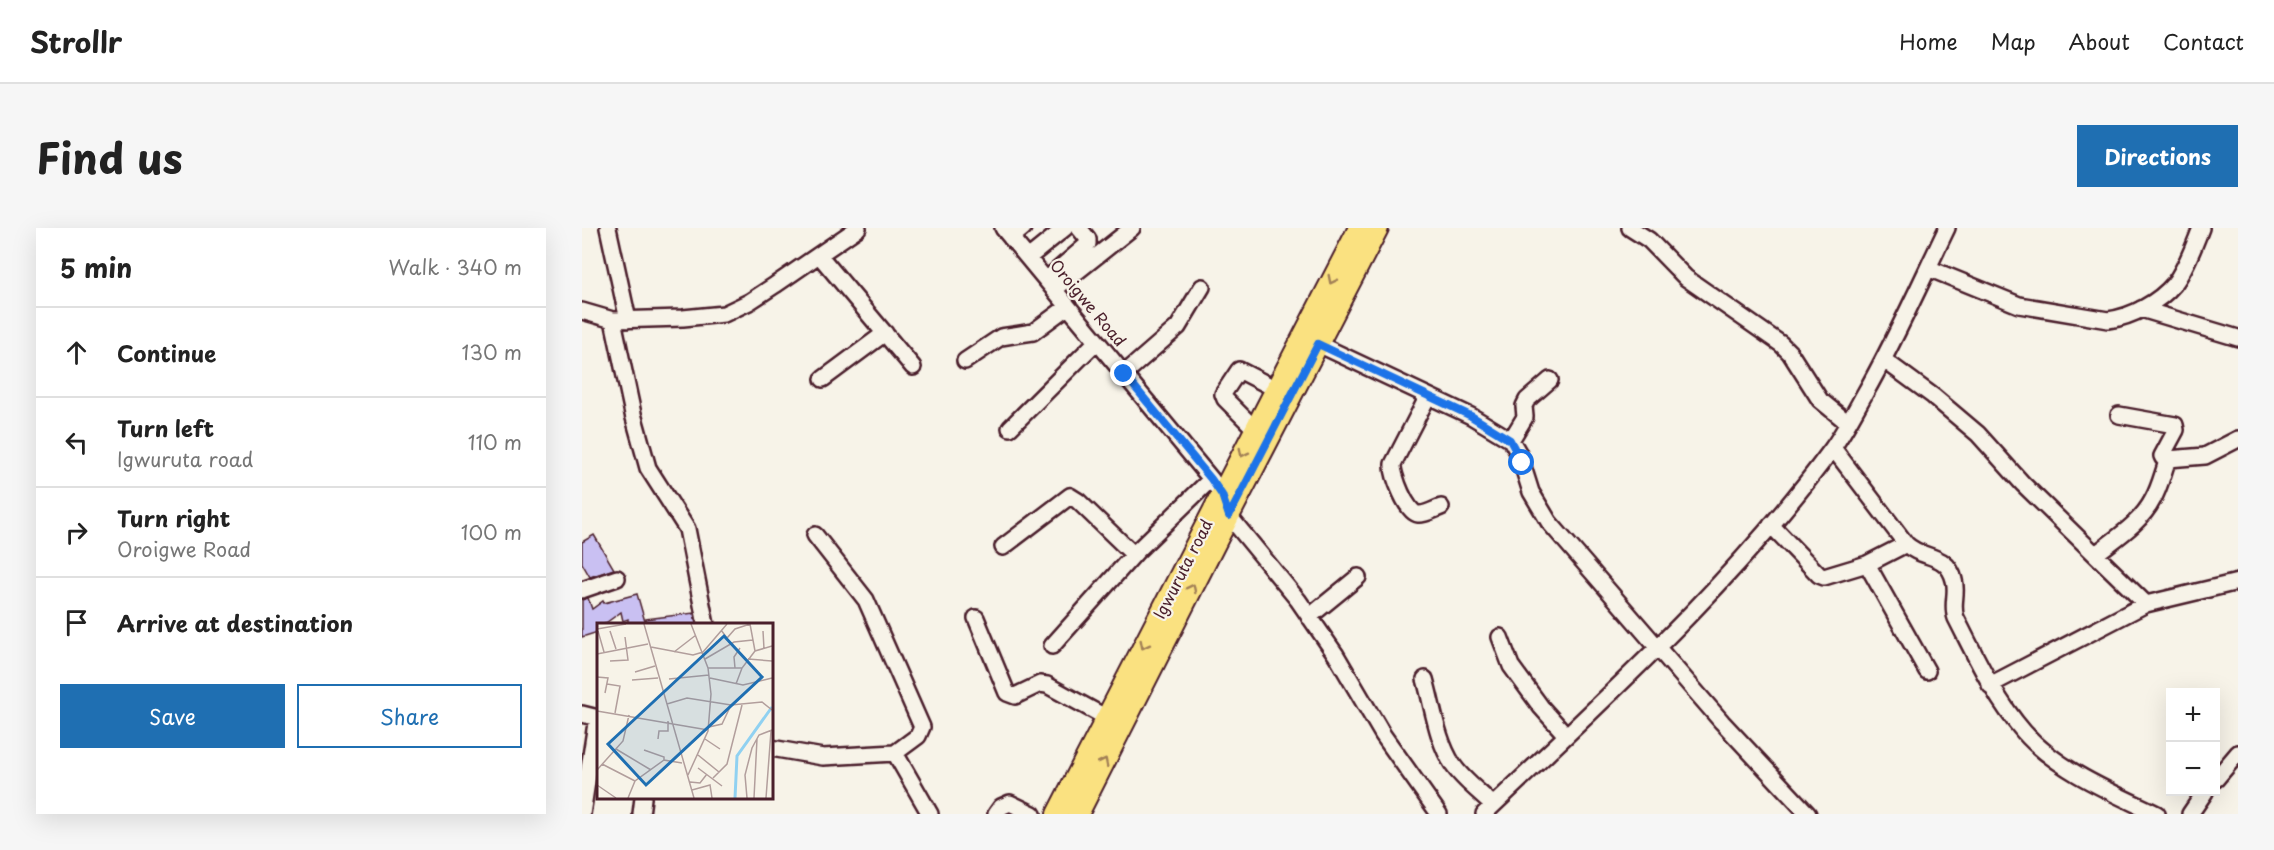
<!DOCTYPE html>
<meta charset="utf-8">
<style>
body{margin:0;font-family:"Playpen Sans",sans-serif;background:#f6f6f6;color:#222}
.controls{position:absolute;right:18px;bottom:18px;display:grid;overflow:hidden;border-radius:0px;box-shadow:0 6px 24px #0002}
.controls button{width:54px;height:54px;display:grid;place-items:center;padding:0;border:0;border-bottom:2px solid #e0e0e0;background:#fff;color:#222;font:30px sans-serif}
.stop{position:absolute;width:18px;height:18px;margin:-14px;border:4px solid #1a73e8;border-radius:50%;background:#fff}
.stop.end{background:#1a73e8;border-color:#fff;box-shadow:0 2px 6px #0008}
.list{margin:0;padding:0;list-style:none}
h2{display:flex;justify-content:space-between;align-items:center;height:78px;margin:0;padding:0 24px;font-size:26px}
h2 small{font-size:20px;font-weight:400;color:#767676}
.list li{display:grid;grid-template-columns:39px 1fr auto;gap:18px;align-items:center;box-sizing:border-box;height:90px;padding:0 24px;border-top:2px solid #e0e0e0}
.list b{display:block;font-size:22px;white-space:nowrap}
.list p{margin:0;font-size:20px;white-space:nowrap;color:#767676}
.list em{font-size:20px;font-style:normal;color:#767676}
.actions{display:flex;gap:12px;padding:18px 24px}
.actions a{flex:1;padding:14px 0;border:2px solid #1f6fb2;border-radius:0px;text-align:center;font-size:21px;color:#1f6fb2}
.actions .main{background:#1f6fb2;color:#fff}
.icon{flex:none;width:33px;height:33px;fill:none;stroke:currentColor;stroke-width:2;stroke-linecap:round;stroke-linejoin:round}
.map{position:relative;flex:none;width:1656px;height:586px;overflow:hidden;border-radius:0px}
header{display:flex;align-items:center;gap:36px;box-sizing:border-box;height:84px;padding:0 30px;background:#fff;border-bottom:2px solid #e0e0e0}
header strong{font-size:28px}
nav{display:flex;gap:33px;margin-inline-start:auto;font-size:21px}
.intro{display:flex;align-items:center;justify-content:space-between;box-sizing:border-box;height:144px;padding:0 36px}
h1{margin:0;font-size:42px}
.button{padding:15px 27px;border-radius:0px;background:#1f6fb2;color:#fff;font-size:21px;font-weight:700}
main{display:flex;gap:36px;padding:0 36px}
aside{flex:1;background:#fff;border-radius:0px;box-shadow:0 6px 24px #0002}
.map>svg:first-child{display:block}
.building{fill:#c9c0f2;stroke:#4a1f2b;stroke-width:1.5}
.lines{fill:none;stroke-linecap:round;stroke-linejoin:round}
.minor-casing{stroke:#4a1f2b;stroke-width:20}
.major-casing{stroke:#4a1f2b;stroke-width:24}
.minor{stroke:#f7f3e8;stroke-width:15}
.major{stroke:#fae180;stroke-width:20}
.oneway{stroke:#a28056}
.route{stroke:#1a73e8;stroke-width:8}
.labels{text-anchor:middle;stroke-width:4.5;stroke-linejoin:round;paint-order:stroke}
.street-label{font-size:16px;fill:#4a1f2b;stroke:#f7f3e8}
.inset-river{fill:none;stroke:#90d1f1;stroke-width:3}
.inset-road{fill:none;stroke:#b29e9c;stroke-width:1.5}
.view{fill:#1f6fb2;fill-opacity:0.15;stroke:#1f6fb2;stroke-width:3}
.inset-edge{fill:none;stroke:#4a1f2b;stroke-width:3}
</style>
<header>
<strong>Strollr</strong>
<nav><a>Home</a><a>Map</a><a>About</a><a>Contact</a></nav>
</header>
<div class="intro"><h1>Find us</h1><a class="button">Directions</a></div>
<main>
<aside>
<h2>5 min<small>Walk · 340 m</small></h2>
<ul class="list">
<li><svg class="icon" aria-label="ahead" viewBox="0 0 24 24"><path d="M12 20V5M6 11l6-6 6 6"/></svg><div><b>Continue</b></div><em>130 m</em></li>
<li><svg class="icon" aria-label="left" viewBox="0 0 24 24"><path d="M17 20v-9H6M10 6l-5 5 5 5"/></svg><div><b>Turn left</b><p>Igwuruta road</p></div><em>110 m</em></li>
<li><svg class="icon" aria-label="right" viewBox="0 0 24 24"><path d="M7 20v-9h11M14 6l5 5-5 5"/></svg><div><b>Turn right</b><p>Oroigwe Road</p></div><em>100 m</em></li>
<li><svg class="icon" aria-label="arrive" viewBox="0 0 24 24"><path d="M6 21V4h12l-3 4 3 4H6"/></svg><div><b>Arrive at destination</b></div></li>
</ul>
<div class="actions"><a class="main">Save</a><a>Share</a></div>
</aside>
<div class="map">
<svg width="1656" height="586" viewBox="0 0 1656 586">
<rect width="100%" height="100%" fill="#f7f3e8"/>
<filter id="ink" filterUnits="userSpaceOnUse"><feTurbulence type="fractalNoise" baseFrequency=".0167" numOctaves="2"/><feDisplacementMap in="SourceGraphic" scale="12" xChannelSelector="R" yChannelSelector="G"/><feConvolveMatrix kernelMatrix="1 2 1 2 8 2 1 2 1" color-interpolation-filters="sRGB"/></filter>
<g filter="url(#ink)">
<path class="building" d="M12,307L32,341L8,349L0,335V314Z
M55,366L64,397H46V391L41,393L39,384L21,397H16V404L0,409V372L6,370L10,381L21,373L22,375Z
M112,385L114,397H65L64,391Z"/>
<g class="lines">
<defs>
<path id="minor" d="M26,0L46,92
M421,0L629,251L640,267L647,288L716,372L754,427L801,507L857,586
M1048,0L1067,12L1104,50L1199,116L1208,125L1238,172L1266,195
M429,10L441,0
M237,27L331,139
M446,30L483,0
M1346,40L1437,77L1526,92C1550,89 1577,74 1592,56C1602,43 1613,16 1619,0
M464,52L506,16V11L497,0
M472,62L550,0
M1559,81L1656,110
M0,83L31,92L101,90L142,86L167,74L193,57L276,0
M31,92L51,186L66,240L105,301L124,397
M736,116L889,188L929,212L937,226L949,264L967,294L1140,494L1226,586
M1302,132L1351,168L1396,206L1441,256L1564,376
M383,133L419,109L451,104L485,79
M542,146L596,99L620,59
M241,151L303,105
M846,168L811,236C810,247 825,285 836,286C843,287 853,281 859,279
M1537,187L1593,197L1594,202L1580,228L1581,230L1586,231L1623,228L1656,211
M428,200L514,114
M673,201L643,171L641,166L657,142L694,161
M929,212L943,189L942,178L945,172L968,152
M1251,220L1324,316C1340,332 1365,324 1372,352C1376,365 1369,377 1374,390C1394,429 1413,471 1442,504C1475,542 1531,565 1575,586
M1189,297L1237,347L1242,349L1285,336L1324,316
M421,319L488,268L496,273L549,324H554L629,251
M1514,326C1534,310 1559,295 1571,271C1578,259 1581,244 1586,231
M1285,336L1345,443
M0,362L35,350
M727,389L776,349
M394,390L425,465L433,468L458,456L465,457L525,490
M918,409L929,438L959,479L984,507
M470,418L554,324
M843,451C851,479 855,513 871,537C881,552 898,564 911,577
M1408,457L1564,376L1656,354
M0,486L16,490
M189,520L241,529L313,525L336,508L340,499L284,372L233,307
M313,525L348,586
M1634,551L1656,525
M0,586L15,489
M59,586L61,570
M414,586L419,579L428,575L451,586
M902,586C1023,470 1150,357 1250,221C1262,204 1272,185 1282,167C1313,113 1338,56 1365,0
M1608,586L1623,564"/>
<path id="major" d="M475,586L777,0
M496,586L647,288L796,0"/>
</defs>
<use href="#minor" class="minor-casing"/>
<use href="#major" class="major-casing"/>
<use href="#minor" class="minor"/>
<use href="#major" class="major"/>
</g>
<defs><path id="oneway-chevron" d="M-2-3.5L2.5 0L-2 3.5" fill="none" stroke-width="1.6" stroke-linecap="round" stroke-linejoin="round" transform="scale(1.5)"/></defs>
<g class="oneway">
<use href="#oneway-chevron" transform="translate(750 52) rotate(117)"/>
<use href="#oneway-chevron" transform="translate(661 225) rotate(117)"/>
<use href="#oneway-chevron" transform="translate(610 360) rotate(-63)"/>
<use href="#oneway-chevron" transform="translate(562 417) rotate(117)"/>
<use href="#oneway-chevron" transform="translate(522 534) rotate(-63)"/>
</g>
</g>
<g class="lines" filter="url(#ink)">
<path class="route" d="M542,146L629,251L640,267L647,288L736,116L889,188L928,212L940,235"/>
</g>
<g class="labels">
<g class="street-label">
<text transform="translate(506 75) rotate(50)" y="6">Oroigwe Road</text>
<text transform="translate(601 341) rotate(-63)" y="6">Igwuruta road</text>
</g>
</g>
<g transform="translate(15 395)">
<rect width="176" height="176" fill="#f7f3e8"/>
<path class="inset-river" d="M138,175L140,133L175,84"/>
<path class="inset-road" d="M47,1L97,175M153,1L158,28M0,6L29,1M124,7L130,15L138,6L153,1M1,8L7,29M13,8L19,26M166,8L167,26M54,24L96,32L106,29L130,1M77,29L99,12M0,31L51,21M108,36L137,19L156,17M151,36L175,38M13,38L31,37L28,14M111,45H145M138,45L137,34L143,25M38,49L58,43M0,54L11,55L8,70M113,55L146,62L175,55M72,56L112,52M35,57L61,55M10,61L23,63L18,90M139,61L145,45L158,28L175,23M70,81L90,75L134,82L165,79L175,87M0,88L111,107M112,104L125,101L134,82M61,116L62,108H71V98M108,116L123,126M19,126L54,147M47,127L67,134V137L85,140M101,132L122,149M5,141L38,158M101,145L125,163M0,147L26,118L32,92M91,152L111,108L114,71L111,45L94,1M116,155L130,141L145,82M93,159L103,160L110,151M0,162L19,175M95,167L113,162L115,175M31,175L38,158L67,137M150,175L148,152L155,125L162,112L175,107M157,175L160,116M169,175L174,108"/>
<path class="view" d="M127,13L165,54L49,162L11,121Z"/>
<rect width="176" height="176" class="inset-edge"/>
</g>
</svg>
<div class="controls">
<button>+</button>
<button>−</button>
</div>
<div class="stop" style="left:940px;top:235px"></div>
<div class="stop end" style="left:542px;top:146px"></div>
</div>
</main>
